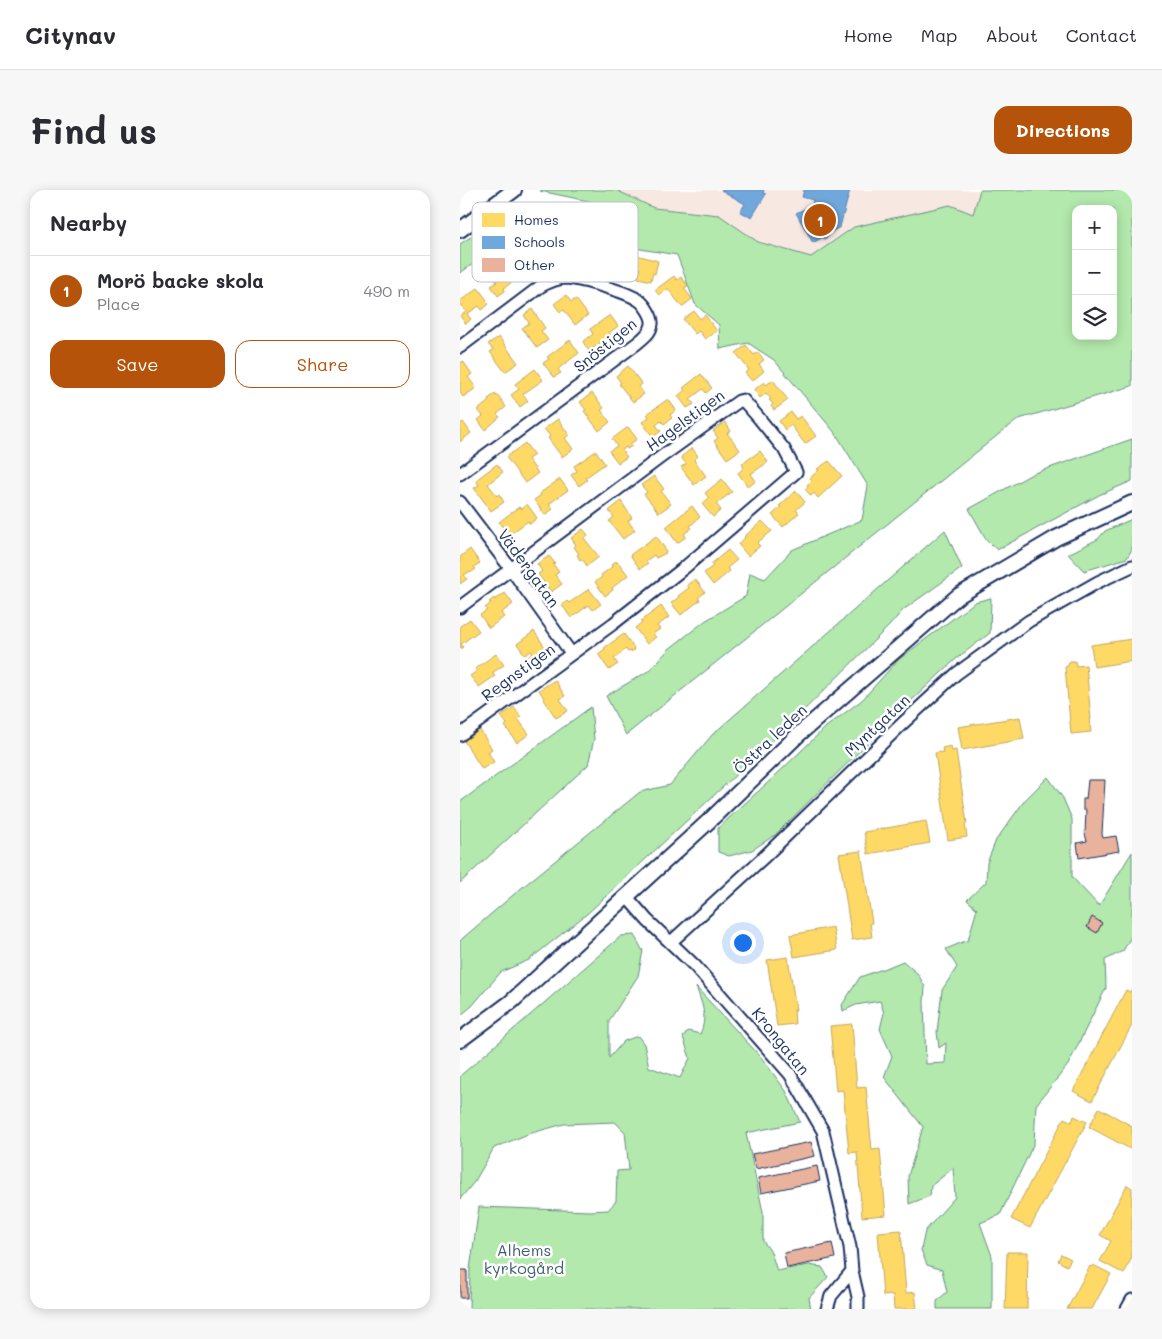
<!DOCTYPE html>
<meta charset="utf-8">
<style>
body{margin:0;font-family:Mali,sans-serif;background:#f7f7f7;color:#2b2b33}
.controls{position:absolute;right:15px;top:15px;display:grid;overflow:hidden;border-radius:10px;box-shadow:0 2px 12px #0003}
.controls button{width:45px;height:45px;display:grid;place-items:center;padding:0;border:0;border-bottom:1px solid #e1e1e2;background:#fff;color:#2b2b33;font:25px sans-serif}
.you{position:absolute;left:282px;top:752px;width:18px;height:18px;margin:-12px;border:4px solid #fff;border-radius:50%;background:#1a73e8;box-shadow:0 0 0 8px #1a73e833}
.badge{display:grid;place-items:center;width:32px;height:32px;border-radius:50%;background:#b45309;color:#fff;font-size:16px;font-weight:700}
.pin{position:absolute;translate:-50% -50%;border:2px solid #fff;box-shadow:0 1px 5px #0006}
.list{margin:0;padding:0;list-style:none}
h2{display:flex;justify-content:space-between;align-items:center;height:65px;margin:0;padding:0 20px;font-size:21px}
h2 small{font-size:16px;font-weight:400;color:#7c7c81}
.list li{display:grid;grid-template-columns:32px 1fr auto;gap:15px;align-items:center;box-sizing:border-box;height:70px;padding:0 20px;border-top:1px solid #e1e1e2}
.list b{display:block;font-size:19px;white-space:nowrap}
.list p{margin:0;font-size:16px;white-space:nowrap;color:#7c7c81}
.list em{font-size:16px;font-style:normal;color:#7c7c81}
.actions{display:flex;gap:10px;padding:15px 20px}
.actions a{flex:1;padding:11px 0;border:1px solid #b45309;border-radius:15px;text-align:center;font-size:18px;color:#b45309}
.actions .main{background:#b45309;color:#fff}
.icon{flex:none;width:28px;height:28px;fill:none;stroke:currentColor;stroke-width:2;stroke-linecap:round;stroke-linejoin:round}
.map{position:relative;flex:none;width:672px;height:1119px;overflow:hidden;border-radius:15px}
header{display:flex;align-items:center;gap:30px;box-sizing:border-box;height:70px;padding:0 25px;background:#fff;border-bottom:1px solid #e1e1e2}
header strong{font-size:24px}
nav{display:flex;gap:28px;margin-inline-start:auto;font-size:18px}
.intro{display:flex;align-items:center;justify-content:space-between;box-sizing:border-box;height:120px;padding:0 30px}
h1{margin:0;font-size:35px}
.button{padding:12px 22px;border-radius:15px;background:#b45309;color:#fff;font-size:18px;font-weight:700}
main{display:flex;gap:30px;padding:0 30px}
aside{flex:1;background:#fff;border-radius:15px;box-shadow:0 2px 12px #0003}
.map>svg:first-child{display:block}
.built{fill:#f8e8e2}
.green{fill:#b3e9ac;stroke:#678c85;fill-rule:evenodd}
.homes{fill:#ffd966;stroke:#bba664}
.schools{fill:#6fa8dc;stroke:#5684b6}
.building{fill:#e8b29d;stroke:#1b2f5e}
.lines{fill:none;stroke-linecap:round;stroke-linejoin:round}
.minor-casing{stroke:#1b2f5e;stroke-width:15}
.tertiary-casing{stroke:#1b2f5e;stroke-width:18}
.minor{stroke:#fff;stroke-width:11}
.tertiary{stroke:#fff;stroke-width:14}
.labels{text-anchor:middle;stroke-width:5;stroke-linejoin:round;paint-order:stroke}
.street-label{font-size:16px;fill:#1b2f5e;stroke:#fff}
.park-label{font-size:16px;fill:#415e72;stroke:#fff}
.key{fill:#fff;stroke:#bbc1cf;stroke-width:1}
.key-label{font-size:14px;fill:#1b2f5e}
</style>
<header>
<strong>Citynav</strong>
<nav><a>Home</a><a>Map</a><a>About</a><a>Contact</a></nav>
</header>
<div class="intro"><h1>Find us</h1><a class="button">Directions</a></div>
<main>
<aside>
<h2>Nearby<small></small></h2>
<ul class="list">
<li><span class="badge">1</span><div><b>Morö backe skola</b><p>Place</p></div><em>490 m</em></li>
</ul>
<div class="actions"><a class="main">Save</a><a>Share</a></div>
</aside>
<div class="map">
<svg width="672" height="1119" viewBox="0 0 672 1119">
<rect width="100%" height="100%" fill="#fff"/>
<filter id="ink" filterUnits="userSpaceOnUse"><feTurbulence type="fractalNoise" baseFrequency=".02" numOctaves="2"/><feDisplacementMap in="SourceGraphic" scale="10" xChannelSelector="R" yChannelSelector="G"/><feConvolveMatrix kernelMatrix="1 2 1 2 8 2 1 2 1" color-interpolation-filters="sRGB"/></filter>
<g filter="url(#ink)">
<path class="built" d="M156,0H520L513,24L394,37L351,67L298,52L259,25L194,18Z"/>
<path class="green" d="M82,0H156L194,18L259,25L298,52L351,67L394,37L490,15L513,24L520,0H672V196L559,229L539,244L166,545L146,506L190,480L209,459L245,431L286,406L290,383L305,389L332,360L402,330L408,296L376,244L314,170L288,153L260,159L259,135L235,114L217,65L82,43L39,56L0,83V54L47,23L154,37L133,12L80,1ZM616,19H653V146H616Z
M672,249V291L639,305L537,360L526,349L509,319L572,284Z
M672,329V359L667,368L624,381L608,364L638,349L645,341Z
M485,340L502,378L443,420L430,435L326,538L128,723L69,770L41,782L12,816L0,826V751L3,748L59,700L180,602L210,595L252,545Z
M531,408L530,443L496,469L435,526L315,645L292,660L269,666L258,662V638L315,586L366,537L402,510L438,470L515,412Z
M131,517L134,549L128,575L0,693V612Z
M588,587L603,608L612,629V687L639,716L672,662V745L663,761L645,770L646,798L608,875L576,915L574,953L540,1025L520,1033L532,1066V1119H477V1111L487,1102L482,1080L467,1075L461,1060L465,1041L495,1007L493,978L471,996L470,1006L449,1014L448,986L463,937L424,887L432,866L420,839L424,823L420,811L396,815L383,821L382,815L400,787L431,776L443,771L458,784L465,797L464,812L466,874L485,873L486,853L479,858L477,842L482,800L497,777L486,759L508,750L517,719L507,710L526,692L527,673L536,650L565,610Z
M174,745L183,761L178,786L149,831V868L164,851L178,846L184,854L189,877L220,888L230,868L223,847L228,841L240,844C248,826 242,814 236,797L301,867L326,901L340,932L286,943L303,1022V1051L311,1062L317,1081L348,1075L362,1077L368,1087L349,1108L351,1119H9L10,1079L19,1017L130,1021L148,1020L156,1011L157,981L169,980L165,942L155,932L104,934L68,944L34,958L15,991L0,1009V886L161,746Z"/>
<path class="homes" d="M177,65L198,71L195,84L193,83L191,91L178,88L180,79L174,77Z
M52,72L62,85L44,98L45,101L38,106L31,96L37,92L33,86Z
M214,86L217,90L221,87L228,96L224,98L232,109L222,117L208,99L199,105L195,100Z
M18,98L27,110L26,111L29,114L22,120L19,116L7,124L11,129L6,134L0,126L6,122L0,113V111Z
M106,105L111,112L116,109L128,125L115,135L104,120L100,122L94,114Z
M72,119L85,138L81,141L88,150L77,158L62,138L69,133L64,125Z
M234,121L240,129L245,125L257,141L245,149L239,141L235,144L223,129Z
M150,125L158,136L149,143L151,145L129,161L123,152L133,144L130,139Z
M39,147L58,173L45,182L30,162L33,160L28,154Z
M110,150L119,163L98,179L101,183L94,187L83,173L89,169L87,167Z
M286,155L294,165L298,162L304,170L299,174L304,181L292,191L285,183L289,180L276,163Z
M3,171L12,184L8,187L16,198L3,207L0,203V173Z
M168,176L182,194L179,197L184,204L173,212L159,194L161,193L156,186Z
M75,179L83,190L63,204L68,211L60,217L51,205L59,199L55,194Z
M241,184L252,198L246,203L243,199L230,209L234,214L227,218L218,206L225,200L223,198Z
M313,190L328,210L314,220L311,216L313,214L309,210L311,209L306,203L300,208L294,200L304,192L306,195Z
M132,203L144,218L141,220L150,232L139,241L124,221L126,220L120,212Z
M35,204L36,206L38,205L46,217L37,224L40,227L25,240L18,230L23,226L18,220L29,211L28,209Z
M208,209L216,220L210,225L212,228L204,234L201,231L196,235L201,241L193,247L182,232L189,227L187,224Z
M331,222L336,229L341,226L356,246L345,254L331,235L325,240L319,231Z
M98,229L109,245L105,248L113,259L102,267L88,248L90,246L84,239Z
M3,232L11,243L0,252V234Z
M265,232L271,241L267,243L280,260L267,269L254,251L258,248L253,241Z
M168,237L177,249L170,254L172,256L167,259L166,257L162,260L167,267L158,273L149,261L157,256L152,249Z
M65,253L74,265L68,269L78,283L65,293L46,267Z
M232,258L238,266L234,270L246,286L234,295L221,277L226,274L221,267Z
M136,261L145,274L125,288L127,290L119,296L111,285L117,281L114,276Z
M300,261L308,272L291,284L296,291L288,297L278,283L284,278L282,274Z
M369,271L382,286L358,308L354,303L351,306L345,299L348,297L347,295L352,290L350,288L359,280L357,279Z
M37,274L43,282L28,294L37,306L39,304L44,312L31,321L14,298L19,295L16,290Z
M194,286L204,299L201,301L211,314L199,323L184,304L187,302L181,295Z
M100,289L108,300L89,314L93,319L85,325L74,310L81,305L80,303Z
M262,289L272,302L256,314L261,320L253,327L242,314L249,308L245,303Z
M336,301L345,312L336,320L339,323L323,337L312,325L321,317L319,316Z
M161,311L172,328L168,331L175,340L163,349L149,331L154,327L149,321Z
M67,314L77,328L70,334L68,331L49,345L39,332L59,317L61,319Z
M232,316L240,327L230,336L232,338L224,344L226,347L217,353L206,337Z
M302,331L312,341L297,353L300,356L288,366L278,354L285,348L284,347Z
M123,339L128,345L124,348L139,367L127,376L122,369L120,370L117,365L119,364L114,357L116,355L111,348Z
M196,346L204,357L206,363L196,368L194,365L186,371L188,373L180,379L170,365Z
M10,359L20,373L14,377L16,379L10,383L9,382L4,385L7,389L0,394V367Z
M268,360L277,370L267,378L270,381L253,395L244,383L253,376L251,374Z
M89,366L95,373L93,374L99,382L95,385L102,394L91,402L78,384L82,381L77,374Z
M156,371L157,373L158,372L168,385L152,398L153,400L145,406L135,392L142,387L141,385L152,377L151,375Z
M235,389L245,402L238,408L240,410L221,425L211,413L219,407L218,406L229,398L227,395Z
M129,399L141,414L133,420L129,415L111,428L102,415L107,411L109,413Z
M45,403L53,414L41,423L44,427L29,438L20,425L27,420L25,418L31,413L29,412L34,408L35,410Z
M201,416L209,427L197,436L200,439L193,444L196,447L187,454L175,438L182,432L181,431Z
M10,429L19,441L1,454L3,457L0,459V436Z
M74,441L87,460L70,472L67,468L73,463L71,461L65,465L57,454Z
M164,444L174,458L173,461L168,462L166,459L154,469L158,474L149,480L138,464L145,459L144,458Z
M672,449V471L634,477L631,455Z
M36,464L44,475L32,483L35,486L19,497L10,486L17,481L16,478Z
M610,471H615L616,476L626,475L631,529H629L631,542L611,544L605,477L608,476V473L610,472Z
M95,490L105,506L100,509L108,521L96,528L83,508H84L79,500Z
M54,517L61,527L58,529L69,544L57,553L45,536L47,534L41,526Z
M560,527L564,549L502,560L498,537Z
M20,540L32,559L28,562L34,572L22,579L4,551Z
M491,556L492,561L496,560L507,634H505L507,647L488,650L475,563L483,562L482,558Z
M466,631L470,653L408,664L404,642Z
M401,661L412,733H410L412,747L392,750L379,664Z
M373,737L377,760L334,767L330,745Z
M328,767L336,820H334L335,834L317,836L307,770Z
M672,799V835L632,911L613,901L666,800L670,802Z
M392,834L397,898L406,897L412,960L420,959L426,1025L402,1027L397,962L389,963L383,900L376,901L370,836Z
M639,918L672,936V960L629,937Z
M614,926L627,932L570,1038L551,1029L604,928L612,932Z
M667,995L672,998V1067L664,1084L640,1071L651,1051L640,1045Z
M441,1040L446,1103L455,1102L457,1119H434L433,1105L423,1106L418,1042Z
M547,1062H568L567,1119H545Z
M601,1064L611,1069L607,1076L598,1071Z
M633,1075L651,1084L632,1119H607L630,1076L631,1077Z"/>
<path class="schools" d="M261,0H304L303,3L306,4L292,27L280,22L285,14Z
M344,0H390L380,37L368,44L369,46L364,49L363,47L353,53L336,23L352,15L353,10L342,7Z"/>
<path class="building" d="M628,590H645L642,644L643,648L656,646L659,661L619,668L617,653L627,651L625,644L626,620H623V609H626Z
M632,727L642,733L637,743L627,737Z
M351,952L355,966L296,979L292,964Z
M357,976L360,991L301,1003L298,988Z
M372,1053L375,1068L327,1078L324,1063Z
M0,1080H7V1108H0Z"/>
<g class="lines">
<defs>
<path id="minor" d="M0,157L81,96C89,92 97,88 106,88C121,89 168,102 180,111C185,115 193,127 192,134C191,143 182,149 176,154L0,284
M0,312L51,379L111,463
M0,417L201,267L279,211L283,210L298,227L324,259L336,282L224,378L154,433L0,545
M167,707L187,730L235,776L330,884L363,941L390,1057L392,1081L398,1107V1119
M211,752L303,668L443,533L496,484L569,431L638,392L672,376
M367,1119L371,1106L392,1081
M667,1119L672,1110"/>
<path id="tertiary" d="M0,40L54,0
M0,850L51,812L249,631L338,545L498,406L596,348L672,313"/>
</defs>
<use href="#minor" class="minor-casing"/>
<use href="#tertiary" class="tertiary-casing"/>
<use href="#minor" class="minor"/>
<use href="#tertiary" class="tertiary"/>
</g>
</g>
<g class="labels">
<g class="street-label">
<text transform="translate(145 155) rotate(-39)" y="6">Snöstigen</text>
<text transform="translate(225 230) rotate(-36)" y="6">Hagelstigen</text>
<text transform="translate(69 378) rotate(54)" y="6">Vädergatan</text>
<text transform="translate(58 482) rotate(-36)" y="6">Regnstigen</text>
<text transform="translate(417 535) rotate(-43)" y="6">Myntgatan</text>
<text transform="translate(310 549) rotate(-43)" y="6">Östra leden</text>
<text transform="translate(321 851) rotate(51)" y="6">Krongatan</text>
</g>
<g class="park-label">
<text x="64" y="1066">Alhems<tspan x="64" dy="18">kyrkogård</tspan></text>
</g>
</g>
<rect x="12" y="12" width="166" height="80" rx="8" class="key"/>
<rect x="22" y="23" width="23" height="14" fill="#ffd966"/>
<rect x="22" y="46" width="23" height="13" fill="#6fa8dc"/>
<rect x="22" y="68" width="23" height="14" fill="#e8b29d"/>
<g class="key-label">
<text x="54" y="35">Homes</text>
<text x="54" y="57">Schools</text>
<text x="54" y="80">Other</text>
</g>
</svg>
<div class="controls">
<button>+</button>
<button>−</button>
<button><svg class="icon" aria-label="layers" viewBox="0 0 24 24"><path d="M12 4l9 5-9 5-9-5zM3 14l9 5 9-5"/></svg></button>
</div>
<div class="you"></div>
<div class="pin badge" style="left:360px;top:30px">1</div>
</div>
</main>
